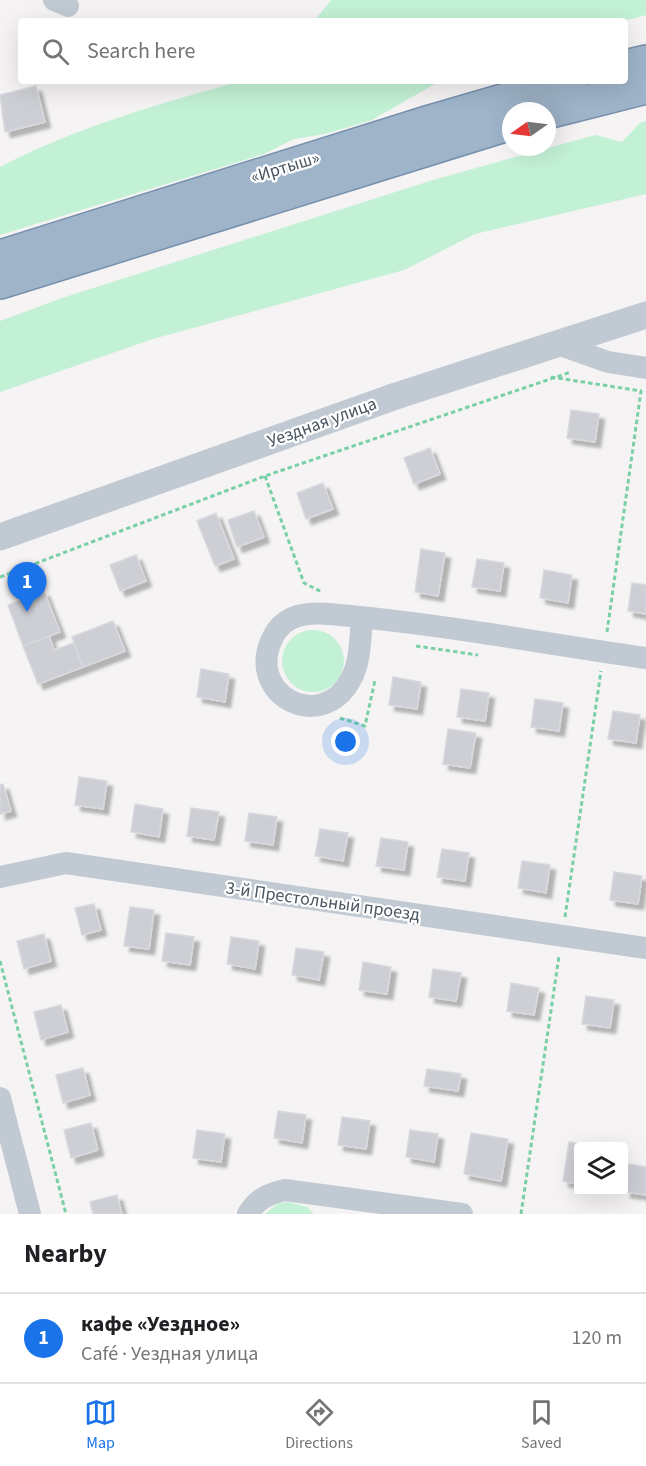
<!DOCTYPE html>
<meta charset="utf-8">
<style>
body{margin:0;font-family:"Source Sans 3",sans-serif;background:#f6f6f6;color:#202124}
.controls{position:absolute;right:18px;bottom:18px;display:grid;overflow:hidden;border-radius:6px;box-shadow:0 6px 24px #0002}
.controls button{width:54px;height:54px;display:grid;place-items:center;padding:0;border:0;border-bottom:2px solid #e0e0e0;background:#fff;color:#202124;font:30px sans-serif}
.compass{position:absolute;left:502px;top:102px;width:54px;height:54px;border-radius:50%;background:#fff;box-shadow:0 6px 24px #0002;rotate:256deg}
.you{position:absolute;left:346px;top:742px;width:21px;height:21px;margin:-15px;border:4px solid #fff;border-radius:50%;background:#1a73e8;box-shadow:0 0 0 9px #1a73e833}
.badge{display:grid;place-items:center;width:39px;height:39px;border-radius:50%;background:#1a73e8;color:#fff;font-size:20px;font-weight:700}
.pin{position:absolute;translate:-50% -50px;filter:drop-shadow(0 2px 3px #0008)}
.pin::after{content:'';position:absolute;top:32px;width:21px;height:18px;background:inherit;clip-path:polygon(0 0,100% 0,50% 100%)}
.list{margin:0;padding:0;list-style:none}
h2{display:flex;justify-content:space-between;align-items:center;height:78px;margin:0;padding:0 24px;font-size:26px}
h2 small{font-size:20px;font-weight:400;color:#757577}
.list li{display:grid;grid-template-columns:39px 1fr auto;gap:18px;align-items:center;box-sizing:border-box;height:90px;padding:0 24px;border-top:2px solid #e0e0e0}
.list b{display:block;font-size:22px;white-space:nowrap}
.list p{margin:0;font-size:20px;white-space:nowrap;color:#757577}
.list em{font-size:20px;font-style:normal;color:#757577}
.icon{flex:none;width:33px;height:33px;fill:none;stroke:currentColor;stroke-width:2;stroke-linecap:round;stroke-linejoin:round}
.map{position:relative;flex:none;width:646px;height:1214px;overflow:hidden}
.search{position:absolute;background:#fff;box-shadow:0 6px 24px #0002;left:18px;right:18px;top:18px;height:66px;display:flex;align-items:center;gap:15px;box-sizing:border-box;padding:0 21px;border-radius:6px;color:#757577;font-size:22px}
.sheet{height:168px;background:#fff}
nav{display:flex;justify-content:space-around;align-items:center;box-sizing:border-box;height:84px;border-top:2px solid #e0e0e0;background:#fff;font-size:16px;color:#757577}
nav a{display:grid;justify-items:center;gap:3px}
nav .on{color:#1a73e8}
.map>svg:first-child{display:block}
.green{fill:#c3f1d5}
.building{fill:#cdcfd5;stroke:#d7d9de;stroke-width:1.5;filter:url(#shadow)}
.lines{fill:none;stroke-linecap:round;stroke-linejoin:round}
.trunk-casing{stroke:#7690ad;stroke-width:36}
.path{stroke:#7ad0a6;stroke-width:3;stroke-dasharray:4.5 3;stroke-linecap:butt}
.minor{stroke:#c1cad2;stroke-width:22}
.tertiary{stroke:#c1cad2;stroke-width:27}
.trunk{stroke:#9fb4c9;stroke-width:33}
.labels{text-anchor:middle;stroke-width:4.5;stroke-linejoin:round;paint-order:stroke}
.street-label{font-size:18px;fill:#4a5661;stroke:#fff}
</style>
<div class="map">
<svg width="646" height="1214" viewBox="0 0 646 1214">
<defs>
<filter id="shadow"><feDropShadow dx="5.5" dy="5.5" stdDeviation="1.5" flood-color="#0004"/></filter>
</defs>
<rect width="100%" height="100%" fill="#f5f3f3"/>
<path class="green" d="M331,0H646V15L624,21H314Z
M241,81H440L372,120L325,134L294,139L264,154L0,235V167C76,127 159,104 241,81Z
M646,121V194L475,234L404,270L153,339L0,392V321L62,298L433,180L595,135L622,142L640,123Z
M282 661a31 31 0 1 1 62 0a31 31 0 1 1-62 0Z
M288,1202L307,1207L314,1214H265L277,1204Z"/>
<path class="building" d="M36,86L45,122L5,132L0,95Z
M571,410L599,414L595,442L567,438Z
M430,448L440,474L414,484L404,458Z
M323,483L333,509L306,519L297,493Z
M254,511L264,537L237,547L228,520Z
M216,513L234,559L215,566L197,521Z
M421,549L445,553L438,596L415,592Z
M136,555L146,581L120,591L110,565Z
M477,559L504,563L500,591L472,587Z
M544,570L572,575L568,603L540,598Z
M632,583L646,585V614L628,611Z
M44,591L60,632L23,646L8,605Z
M113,621L125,651L83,667L72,637Z
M49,636L54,650L74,643L83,667L38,684L23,646Z
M201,669L229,674L225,702L197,697Z
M393,677L421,682L417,709L389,705Z
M461,689L489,693L485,721L457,717Z
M535,699L563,703L559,731L531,727Z
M613,711L640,715L636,743L608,739Z
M448,729L476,733L470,768L443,764Z
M79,777L107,781L103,809L75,805Z
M3,784L11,811L0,814V785Z
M135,804L163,809L159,837L131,832Z
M191,808L219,812L214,840L187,836Z
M249,813L277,817L273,845L245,841Z
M320,829L348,833L343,861L315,856Z
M381,838L408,842L404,870L376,866Z
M442,849L469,853L465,881L437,877Z
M522,861L550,865L546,893L518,888Z
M614,872L642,876L638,904L610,900Z
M94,904L101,930L82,935L75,908Z
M130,907L154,910L149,949L124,946Z
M166,933L194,937L190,965L162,961Z
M44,934L51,961L24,969L17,941Z
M231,937L259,941L255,969L227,964Z
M296,948L324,952L319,980L292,975Z
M363,962L391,967L387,994L359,990Z
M433,969L461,973L456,1001L429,997Z
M511,983L539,988L534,1015L507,1011Z
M586,996L614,1000L610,1028L582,1024Z
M61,1005L68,1032L41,1040L34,1012Z
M83,1068L90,1095L63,1103L56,1075Z
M427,1069L461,1074L458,1091L424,1086Z
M278,1111L306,1115L302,1143L274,1138Z
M342,1117L370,1121L366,1149L338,1145Z
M91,1123L98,1150L71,1158L64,1130Z
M197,1130L225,1134L221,1162L193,1158Z
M410,1130L438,1134L434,1162L406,1157Z
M471,1133L508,1139L501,1181L464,1174Z
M569,1142L596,1146H578V1184L563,1181Z
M629,1164L646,1167V1195L625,1192Z
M117,1195L122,1214H93L90,1202Z"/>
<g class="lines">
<defs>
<path id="trunk" d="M625,67L646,62
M547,112L646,87
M0,257L427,123L571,81
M0,282L511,123"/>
</defs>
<use href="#trunk" class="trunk-casing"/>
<path class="path" d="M551,377L641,391L607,632
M265,476L304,583L322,592
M0,577L265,476L571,372
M416,646L478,655
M340,718L365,726L375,680
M565,917L601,671
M0,961L66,1214
M521,1214L559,956"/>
<path class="minor" d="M54,0L68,6
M560,345L608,362L646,368
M362,617C360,637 361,661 351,679C321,736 242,693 274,635C286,614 308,612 329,614C435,623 541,643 646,658
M0,877L66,863L646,948
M0,1098L30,1214
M248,1214C257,1199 268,1194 285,1190L462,1214"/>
<path class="tertiary" d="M0,537L396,396L646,315"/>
<use href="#trunk" class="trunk"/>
</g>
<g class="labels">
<g class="street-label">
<text transform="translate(285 167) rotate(-17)" y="6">«Иртыш»</text>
<text transform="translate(322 422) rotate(-20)" y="6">Уездная улица</text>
<text transform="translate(323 901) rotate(8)" y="6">3-й Престольный проезд</text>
</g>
</g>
</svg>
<div class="controls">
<button><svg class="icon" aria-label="layers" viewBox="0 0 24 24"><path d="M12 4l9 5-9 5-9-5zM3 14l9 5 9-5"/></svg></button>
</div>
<svg class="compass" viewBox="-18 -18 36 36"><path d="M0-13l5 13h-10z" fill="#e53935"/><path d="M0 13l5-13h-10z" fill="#757577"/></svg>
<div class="you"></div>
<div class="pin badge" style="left:27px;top:612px">1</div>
<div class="search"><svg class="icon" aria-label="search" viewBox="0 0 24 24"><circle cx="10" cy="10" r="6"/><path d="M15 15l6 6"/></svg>Search here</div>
</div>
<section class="sheet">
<h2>Nearby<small></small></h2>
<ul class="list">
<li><span class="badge">1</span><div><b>кафе «Уездное»</b><p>Café · Уездная улица</p></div><em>120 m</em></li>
</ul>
</section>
<nav>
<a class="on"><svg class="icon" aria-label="map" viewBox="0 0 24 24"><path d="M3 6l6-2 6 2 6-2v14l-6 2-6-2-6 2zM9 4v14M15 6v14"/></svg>Map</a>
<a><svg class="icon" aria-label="directions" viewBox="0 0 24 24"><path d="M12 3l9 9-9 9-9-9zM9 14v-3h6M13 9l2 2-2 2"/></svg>Directions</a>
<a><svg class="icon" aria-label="saved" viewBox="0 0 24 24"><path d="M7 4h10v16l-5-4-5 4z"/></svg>Saved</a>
</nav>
